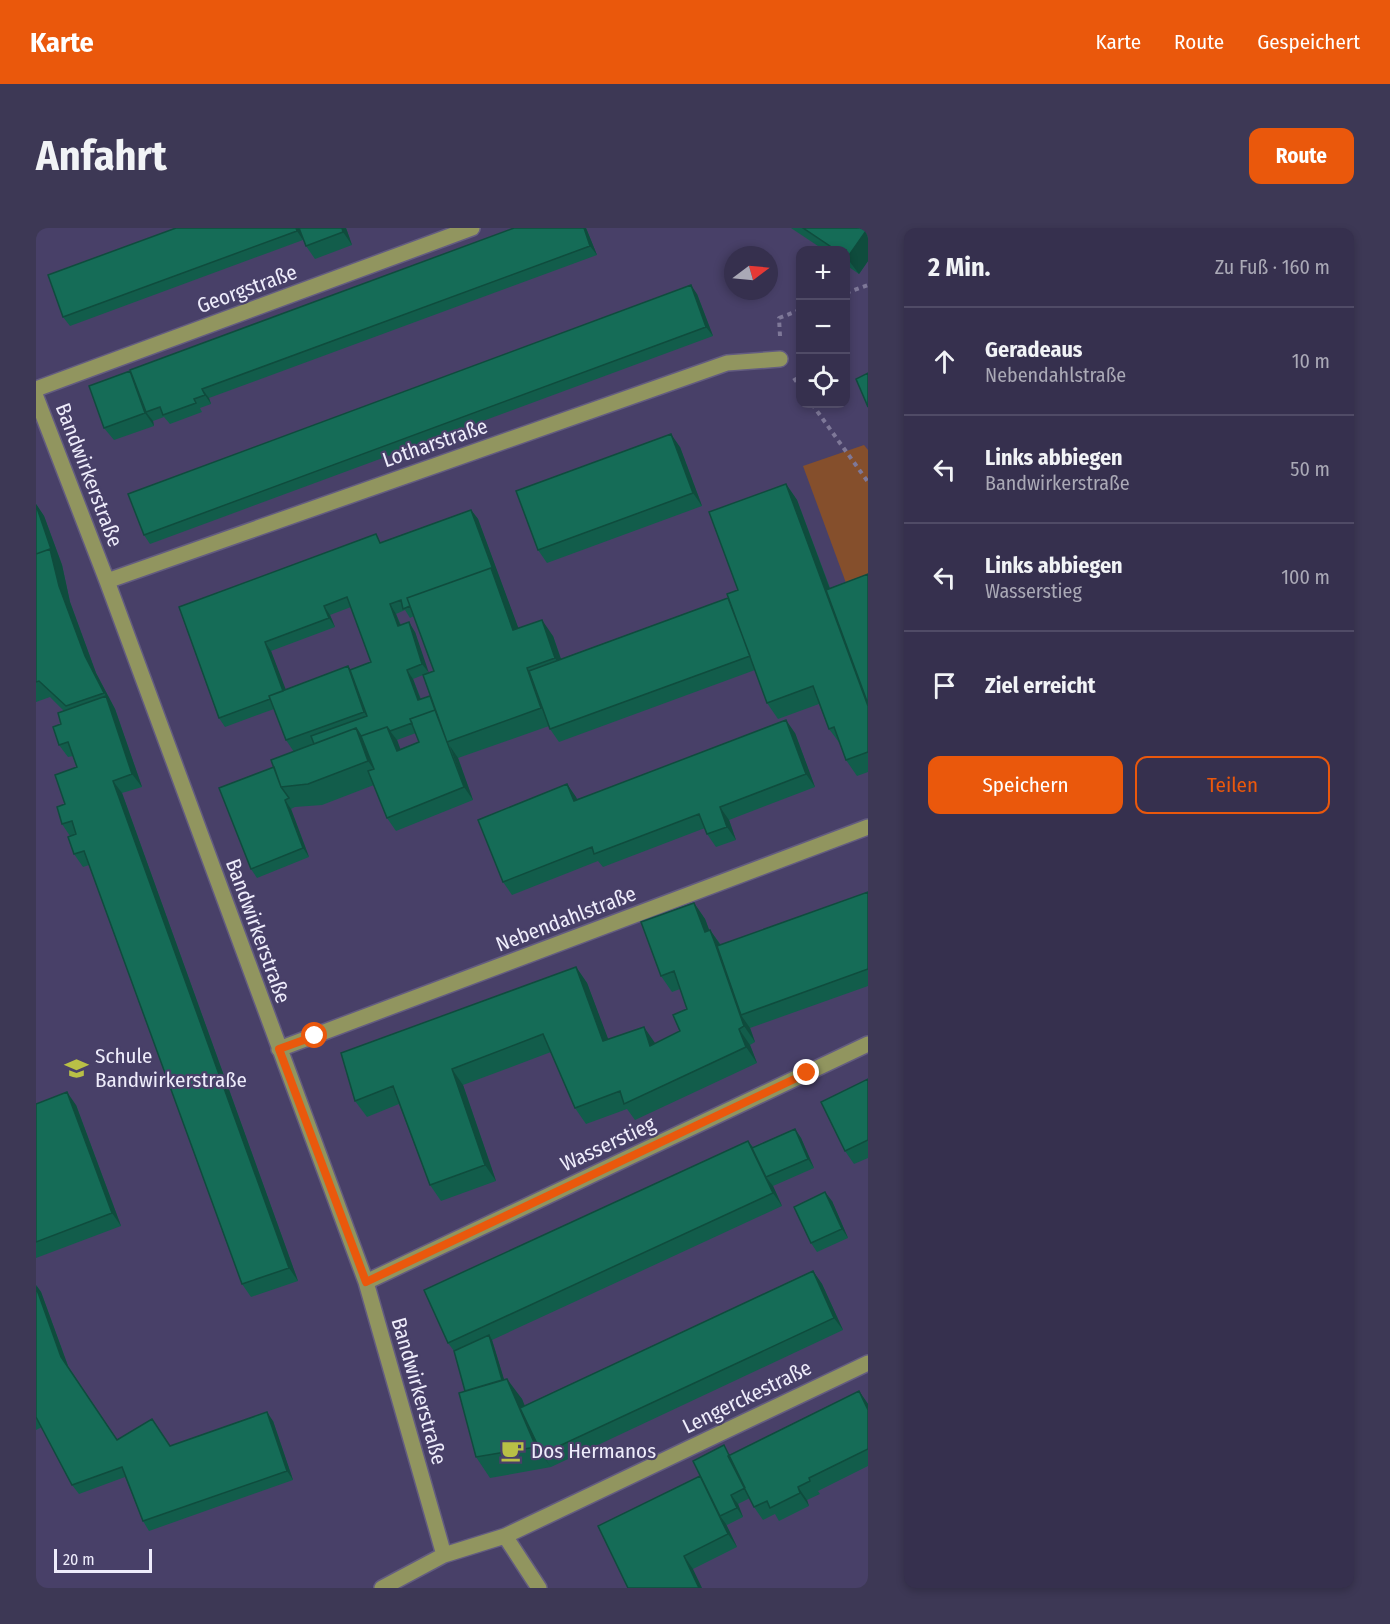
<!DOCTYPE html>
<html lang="de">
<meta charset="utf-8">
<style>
body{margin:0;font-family:"Fira Sans Condensed",sans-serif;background:#3d3855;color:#f1f3f6}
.controls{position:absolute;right:18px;top:18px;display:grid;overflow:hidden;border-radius:12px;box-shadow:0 3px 9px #0003}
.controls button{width:54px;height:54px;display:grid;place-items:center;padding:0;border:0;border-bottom:2px solid #504b66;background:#36304e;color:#f1f3f6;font:30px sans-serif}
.compass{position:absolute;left:688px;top:18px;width:54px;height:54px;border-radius:50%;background:#36304e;box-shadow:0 3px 9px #0003;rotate:74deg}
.scale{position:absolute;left:18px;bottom:15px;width:98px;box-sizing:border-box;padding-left:6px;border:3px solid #eeecfb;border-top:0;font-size:16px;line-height:21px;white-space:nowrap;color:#eeecfb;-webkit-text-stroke:4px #484068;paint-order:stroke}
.stop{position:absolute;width:18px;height:18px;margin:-14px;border:4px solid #ea580c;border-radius:50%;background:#fff}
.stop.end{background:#ea580c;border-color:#fff;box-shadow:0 2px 6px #0008}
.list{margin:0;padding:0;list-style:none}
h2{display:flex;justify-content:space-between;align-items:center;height:78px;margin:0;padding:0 24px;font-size:26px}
h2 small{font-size:20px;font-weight:400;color:#aaa9b6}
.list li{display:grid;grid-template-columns:39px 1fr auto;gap:18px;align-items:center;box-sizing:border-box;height:108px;padding:0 24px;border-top:2px solid #504b66}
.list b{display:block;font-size:22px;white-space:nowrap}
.list p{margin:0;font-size:20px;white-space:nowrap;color:#aaa9b6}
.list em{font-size:20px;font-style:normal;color:#aaa9b6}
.actions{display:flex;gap:12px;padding:18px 24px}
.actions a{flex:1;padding:14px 0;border:2px solid #ea580c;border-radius:12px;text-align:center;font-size:21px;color:#ea580c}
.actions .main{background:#ea580c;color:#fff}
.icon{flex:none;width:33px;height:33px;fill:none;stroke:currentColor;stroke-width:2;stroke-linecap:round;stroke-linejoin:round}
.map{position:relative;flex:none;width:832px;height:1360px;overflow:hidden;border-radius:12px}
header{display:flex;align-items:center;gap:36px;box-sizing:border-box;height:84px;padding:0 30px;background:#ea580c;color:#fff}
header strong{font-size:28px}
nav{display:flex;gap:33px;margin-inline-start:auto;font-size:21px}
.intro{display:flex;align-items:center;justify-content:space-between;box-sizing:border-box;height:144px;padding:0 36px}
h1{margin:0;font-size:42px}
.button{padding:15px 27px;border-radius:12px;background:#ea580c;color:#fff;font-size:21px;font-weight:700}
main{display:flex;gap:36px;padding:0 36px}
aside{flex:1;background:#36304e;border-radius:12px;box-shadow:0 3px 9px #0003}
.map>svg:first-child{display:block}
.green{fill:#854f2c}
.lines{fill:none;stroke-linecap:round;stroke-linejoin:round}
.minor-casing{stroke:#635c80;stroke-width:18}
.path{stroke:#7e7898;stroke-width:4;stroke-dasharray:4.5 4.5;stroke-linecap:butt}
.minor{stroke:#91955f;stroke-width:15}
.wall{fill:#125d4b;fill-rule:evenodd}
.shaded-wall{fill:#0f4c3d}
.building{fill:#156c57;stroke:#0f4c3d;stroke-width:1.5}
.route{stroke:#ea580c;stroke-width:8}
.labels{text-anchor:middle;stroke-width:4.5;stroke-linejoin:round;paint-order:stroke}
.street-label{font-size:21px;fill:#eeecfb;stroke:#484068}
.poi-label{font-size:21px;fill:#eeecfb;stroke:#484068;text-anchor:start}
</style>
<header>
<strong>Karte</strong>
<nav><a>Karte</a><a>Route</a><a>Gespeichert</a></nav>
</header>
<div class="intro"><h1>Anfahrt</h1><a class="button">Route</a></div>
<main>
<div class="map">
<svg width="832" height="1360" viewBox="0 0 832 1360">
<rect width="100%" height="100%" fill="#484068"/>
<path class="green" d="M828,217L832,222V356L813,363L767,238Z"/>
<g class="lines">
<defs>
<path id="minor" d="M0,161L436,0
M0,169L71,353L330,1054L408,1327
M71,353L691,135L744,131
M243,821L832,599
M330,1054L832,816
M469,1308L503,1360
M346,1360L408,1327L469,1308L832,1135"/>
</defs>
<use href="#minor" class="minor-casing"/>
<path class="path" d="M810,65L832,57
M744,108L743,90L764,82
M758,150L764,159
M776,176L832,254"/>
<use href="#minor" class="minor"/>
</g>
<path class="wall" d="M140,0H263L267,12L34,98L27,89Z
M310,0L316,17L279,31L270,18Z
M550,0L561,27L173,170L175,176L164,180L166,184L134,196L128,189L117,193L118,198L78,212L68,200L94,143L96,147Z
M755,0H832V33L823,46L810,37V22H788Z
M661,66L677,108L114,316L108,307Z
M644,219L666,278L511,335L502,322Z
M750,256L761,272L794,360L832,346V544L821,548L810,532L805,517L793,501L783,476L742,491L731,475L719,442L523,514L514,501L513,498L422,530L437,572L360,603L351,590L338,557L286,577L259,579L255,581L273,629L221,650L215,641L238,539L258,524L250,512L238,481L189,499L183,490L143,379L346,314L435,282L442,291L482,400L517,408L525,431L692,370L702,362ZM315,379L335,434L314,442L312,438L249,462L235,423L299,399L294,387ZM369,382L374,390L378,388L398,443L392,445L379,404L365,397L360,386ZM387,447L394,468L385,471L377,451ZM380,505L383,514L364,521L361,512Z
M0,276L8,288L26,337L34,374L60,445L79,481L106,559L86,565L262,1053L215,1069L206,1056L53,637L47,639L38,626L34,608L26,596L29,576L41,539L37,528L32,529L23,517L25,496L28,483L14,469L0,474Z
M759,505L779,559L693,592L700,612L680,619L671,606L669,600L567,639L562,633L476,667L467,654L531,556L541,571Z
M832,664V758L714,800L719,814L714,817L721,835L599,892L591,881L550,896L539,880L515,824L427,857L460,953L405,973L394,957L363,876L331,889L319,873L540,739L551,755L572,812L619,816L644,803L651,781L644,761L636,764L625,748L658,675L669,691L673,702H674L685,717Z
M832,851V930L818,936L809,923Z
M0,876L40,877L85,998L0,1030Z
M759,901L765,910L778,940L737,958L746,978L456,1112L468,1152L486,1171L488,1178L777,1043L786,1056L807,1102L515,1239L454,1250L440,1229L429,1163L418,1123L412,1115L712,913L717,919Z
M796,973L812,1010L781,1024L775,1015Z
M0,1057L5,1064L32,1138L81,1212L134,1218L237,1193L257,1252L113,1303L107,1293L89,1249L43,1266L36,1257L6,1199L0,1202Z
M823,1163L832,1176V1238L782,1263L784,1266L771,1272L773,1278L743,1293L739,1286L727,1292L718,1279L714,1270L702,1276L707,1289L691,1297L690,1296L701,1319L657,1341L592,1360L664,1248L695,1226Z"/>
<path class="shaded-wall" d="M260,0H263L267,12L261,3Z
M306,0H310L316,17L307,4Z
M548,0H550L561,27L554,18Z
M832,0V33L823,46L811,30Z
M655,57L661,66L677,108L670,99Z
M94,143L103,156L110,184L117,193L118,198L109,185Z
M166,161L173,170L175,176L169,167Z
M635,206L644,219L666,278L657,265Z
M750,256L761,272L832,464V478Z
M0,276L8,288L26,337L34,374L60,445L79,481L106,559L96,546L70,468L49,428L23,358Z
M435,282L442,291L489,418L477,402L455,340Z
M354,376L360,386L368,407L362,398Z
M288,378L294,387L299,399L293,390Z
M506,392L517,408L530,446L519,430Z
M373,394L379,404L393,445L386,436Z
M229,414L235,423L255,475L248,466Z
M312,438L321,451L337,497L328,484Z
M371,442L377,451L388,481L382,472Z
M750,492L759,505L779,559L770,546Z
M351,499L361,512L370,536L361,523Z
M320,500L335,521L347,554L332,533Z
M414,518L422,530L437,572L428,559Z
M77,553L86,565L262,1053L253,1040Z
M531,556L540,569L547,585L538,573Z
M249,572L255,581L273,629L267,620Z
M684,579L693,592L700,612L691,599Z
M658,675L669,691L680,720L669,704Z
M674,702L685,718L705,787L714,800L719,814L708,798Z
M540,739L551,755L579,829L567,813Z
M608,799L619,815L614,818Z
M703,801L714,817L721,835L710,819Z
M416,841L427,857L460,953L449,937Z
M31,864L40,877L85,998L76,985Z
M759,901L765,910L778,940L772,931Z
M712,913L721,926L730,949L737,958L746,978L737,965Z
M789,964L796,973L812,1010L806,1001Z
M777,1043L786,1056L807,1102L798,1090Z
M0,1057L5,1064L32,1138L25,1129Z
M453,1107L456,1112L475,1174L471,1170Z
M471,1151L486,1171L509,1225L506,1226L515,1239L500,1219Z
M823,1163L832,1176V1182Z
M231,1184L237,1193L257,1252L251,1243Z
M664,1248L684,1288L690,1296L701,1319L692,1306Z
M762,1259L771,1272L773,1278L764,1265Z
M695,1267L702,1276L707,1289L701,1280Z
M648,1328L657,1341L666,1360H663Z"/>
<path class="building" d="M140,0H260L261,3L27,89L12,47Z
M263,0H306L307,4L270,18Z
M478,0H548L554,18L166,161L169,167L158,171L160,175L127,187L124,179L110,184L94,142Z
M767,0H832L811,30L810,29V22H800Z
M655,57L670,99L108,307L92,266Z
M94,143L109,185L68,200L53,158Z
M832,145V179L820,151Z
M635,206L657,265L502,322L480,263Z
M750,256L832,478V524L810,532L798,499L793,501L777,458L731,475L691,366L702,362L673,284Z
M0,277L16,324L14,321L0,326Z
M435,282L459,347L455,340L371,370L374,378L367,381L365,372L354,376L362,398L373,394L386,436L371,442L382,472L394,468L399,482L374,491L376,495L354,503L351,499L325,508L320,500L278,516L275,508L331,488L314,442L335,434L311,369L288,378L293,390L229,414L247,463L233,468L234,471L183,490L143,379L340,306L344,315Z
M14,321L23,358L49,428L68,465L30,478L3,453L0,454V326Z
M455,340L477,402L506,392L519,430L491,440L505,480L411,514L387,447L398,443L371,370Z
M832,346V476L790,362Z
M692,370L714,428L514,501L493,443Z
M312,438L328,484L250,512L233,468Z
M70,468L96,546L77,553L253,1040L206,1056L48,623L38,626L32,609L40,606L36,593L26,596L21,579L29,576L19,547L41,539L32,514L23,517L17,499L25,496L22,485Z
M399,482L428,559L351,590L332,543L338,541L325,508L351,499L361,523L383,514L374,491Z
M750,492L770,546L684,579L691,599L671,606L663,586L558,626L556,619L467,654L442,592L531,556L538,573Z
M320,500L332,533L272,556L245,559L235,532Z
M238,539L245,559L253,570L249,572L267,620L215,641L183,560Z
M832,664V741L705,787L681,718Z
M658,675L669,704L674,702L679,715L708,798L703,801L710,819L588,876L584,863L539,880L507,806L416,841L449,937L394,957L357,858L319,873L305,825L540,739L567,813L608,799L614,818L644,803L637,787L651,781L638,743L625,748L605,694Z
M832,851V912L809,923L785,874Z
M31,864L76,985L0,1014V876Z
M759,901L772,931L730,949L716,920Z
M712,913L737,965L412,1115L388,1062Z
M789,964L806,1001L775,1015L758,979Z
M777,1043L798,1090L506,1226L484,1180Z
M0,1059L25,1129L81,1212L116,1191L134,1218L231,1184L251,1243L107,1293L86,1239L36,1257L0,1189Z
M453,1107L466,1152L429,1163L418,1123Z
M471,1151L500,1219L440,1229L423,1165Z
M823,1163L832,1182V1221L773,1250L774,1253L762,1259L764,1265L734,1280L731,1273L718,1279L692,1228Z
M688,1217L709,1260L695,1267L701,1280L684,1288L657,1233Z
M664,1248L692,1306L648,1328L663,1360H592L562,1298Z"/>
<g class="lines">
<path class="route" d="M279,808L243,821L330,1054L771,845"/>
</g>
<defs>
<symbol id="school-bare" viewBox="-9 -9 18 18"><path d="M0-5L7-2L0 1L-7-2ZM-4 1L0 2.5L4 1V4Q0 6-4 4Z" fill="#b9c046" stroke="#484068" stroke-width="2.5" paint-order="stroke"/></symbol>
<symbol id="cafe-bare" viewBox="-9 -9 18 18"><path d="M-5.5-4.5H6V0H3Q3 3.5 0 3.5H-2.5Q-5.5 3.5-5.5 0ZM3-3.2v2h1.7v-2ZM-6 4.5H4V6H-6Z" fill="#b9c046" stroke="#484068" stroke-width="2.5" paint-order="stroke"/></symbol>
</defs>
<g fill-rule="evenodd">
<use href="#school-bare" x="24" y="824" width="33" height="33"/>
<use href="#cafe-bare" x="460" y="1206" width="33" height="33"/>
</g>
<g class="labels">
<g class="street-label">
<text transform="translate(211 61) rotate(-20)" y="7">Georgstraße</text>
<text transform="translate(399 215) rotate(-19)" y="7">Lotharstraße</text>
<text transform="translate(53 247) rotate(69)" y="7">Bandwirkerstraße</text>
<text transform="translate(530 691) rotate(-21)" y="7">Nebendahlstraße</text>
<text transform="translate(222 703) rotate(70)" y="7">Bandwirkerstraße</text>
<text transform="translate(572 916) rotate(-25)" y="7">Wasserstieg</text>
<text transform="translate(383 1163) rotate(74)" y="7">Bandwirkerstraße</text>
<text transform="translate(711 1169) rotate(-26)" y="7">Lengerckestraße</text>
</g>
<g class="poi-label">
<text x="59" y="835">Schule<tspan x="59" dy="24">Bandwirkerstraße</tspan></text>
<text x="495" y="1230">Dos Hermanos</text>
</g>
</g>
</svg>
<div class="controls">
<button>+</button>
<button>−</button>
<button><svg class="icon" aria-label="locate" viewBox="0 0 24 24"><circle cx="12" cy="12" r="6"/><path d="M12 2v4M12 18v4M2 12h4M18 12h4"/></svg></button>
</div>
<svg class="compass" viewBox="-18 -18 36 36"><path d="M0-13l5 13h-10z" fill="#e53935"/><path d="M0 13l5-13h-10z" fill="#aaa9b6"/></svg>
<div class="scale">20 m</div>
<div class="stop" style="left:279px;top:808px"></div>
<div class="stop end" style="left:771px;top:845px"></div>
</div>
<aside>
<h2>2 Min.<small>Zu Fuß · 160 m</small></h2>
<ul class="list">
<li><svg class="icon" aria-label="ahead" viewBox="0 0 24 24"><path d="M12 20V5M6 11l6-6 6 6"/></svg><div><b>Geradeaus</b><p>Nebendahlstraße</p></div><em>10 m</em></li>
<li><svg class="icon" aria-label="left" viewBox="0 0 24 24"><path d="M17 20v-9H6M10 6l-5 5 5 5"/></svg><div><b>Links abbiegen</b><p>Bandwirkerstraße</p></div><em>50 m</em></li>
<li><svg class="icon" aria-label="left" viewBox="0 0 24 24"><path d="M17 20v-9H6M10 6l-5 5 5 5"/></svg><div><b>Links abbiegen</b><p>Wasserstieg</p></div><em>100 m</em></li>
<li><svg class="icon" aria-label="arrive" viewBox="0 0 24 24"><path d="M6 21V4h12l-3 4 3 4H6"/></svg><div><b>Ziel erreicht</b></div></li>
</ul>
<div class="actions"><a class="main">Speichern</a><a>Teilen</a></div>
</aside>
</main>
